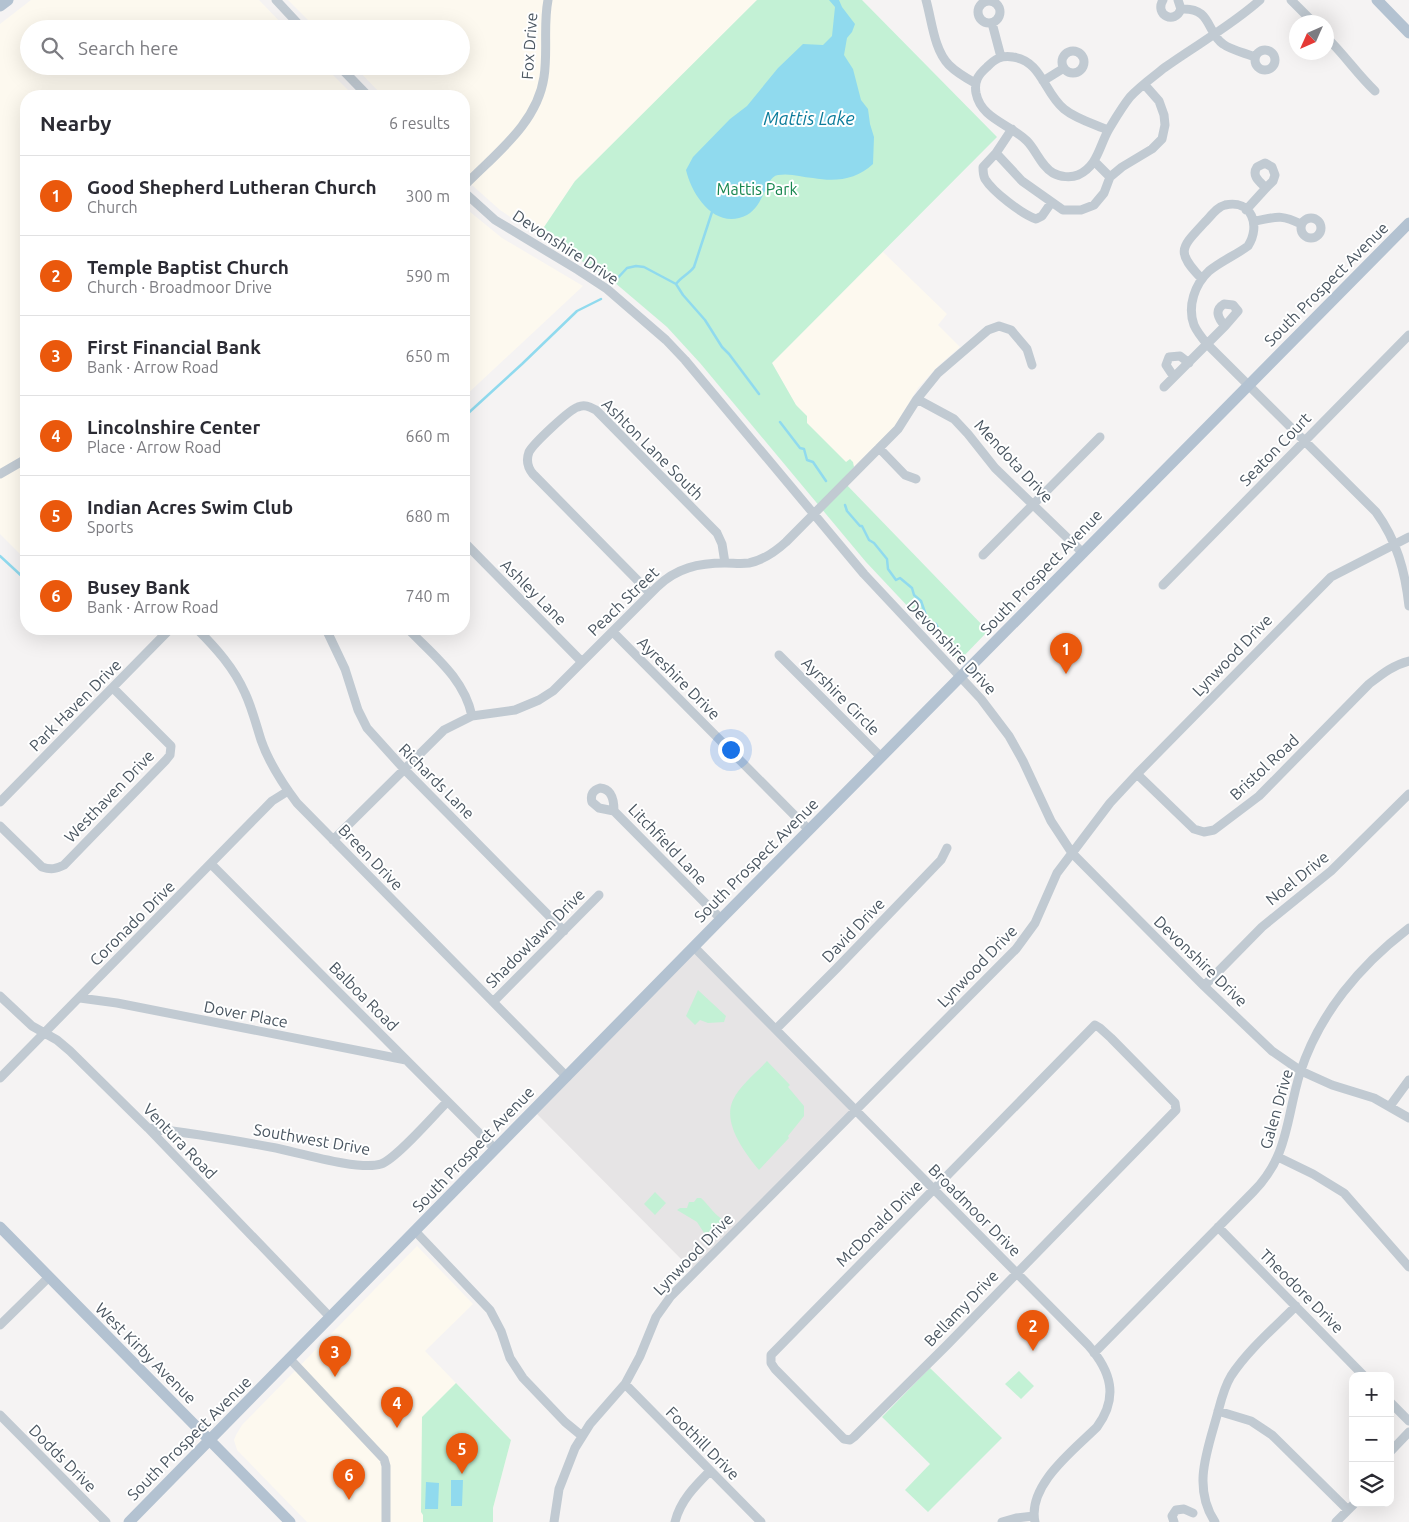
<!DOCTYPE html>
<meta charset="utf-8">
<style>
body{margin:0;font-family:Ubuntu,sans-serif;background:#f7f7f7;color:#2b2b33}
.controls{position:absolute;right:15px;bottom:15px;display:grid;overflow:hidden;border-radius:10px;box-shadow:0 5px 20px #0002}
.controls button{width:45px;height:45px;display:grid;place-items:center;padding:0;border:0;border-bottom:1px solid #e1e1e2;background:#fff;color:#2b2b33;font:25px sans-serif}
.compass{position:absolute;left:1289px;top:15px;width:45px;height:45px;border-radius:50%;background:#fff;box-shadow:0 5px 20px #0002;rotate:225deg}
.you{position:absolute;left:730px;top:749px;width:18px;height:18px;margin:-12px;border:4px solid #fff;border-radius:50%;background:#1a73e8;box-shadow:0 0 0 8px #1a73e833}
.badge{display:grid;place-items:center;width:32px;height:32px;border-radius:50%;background:#ea580c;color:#fff;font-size:16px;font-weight:700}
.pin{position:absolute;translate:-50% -41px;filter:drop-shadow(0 1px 2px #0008)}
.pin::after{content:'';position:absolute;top:26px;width:18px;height:15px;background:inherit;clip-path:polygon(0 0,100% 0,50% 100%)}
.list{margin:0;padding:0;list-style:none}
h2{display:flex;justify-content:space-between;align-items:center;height:65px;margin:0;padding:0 20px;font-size:21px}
h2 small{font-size:16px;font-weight:400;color:#7c7c81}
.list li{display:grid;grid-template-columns:32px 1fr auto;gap:15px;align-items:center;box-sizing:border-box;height:80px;padding:0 20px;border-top:1px solid #e1e1e2}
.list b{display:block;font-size:19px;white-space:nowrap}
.list p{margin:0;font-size:16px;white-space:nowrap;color:#7c7c81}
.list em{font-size:16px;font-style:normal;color:#7c7c81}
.icon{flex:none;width:28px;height:28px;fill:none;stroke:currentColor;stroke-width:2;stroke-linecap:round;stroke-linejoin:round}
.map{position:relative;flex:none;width:1409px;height:1522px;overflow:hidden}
.search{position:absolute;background:#fff;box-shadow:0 5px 20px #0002;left:20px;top:20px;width:450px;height:55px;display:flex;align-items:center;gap:12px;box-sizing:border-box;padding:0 18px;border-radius:28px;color:#7c7c81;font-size:19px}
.panel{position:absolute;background:#fff;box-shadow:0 5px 20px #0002;left:20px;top:90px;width:450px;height:545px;border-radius:20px}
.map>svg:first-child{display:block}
.commercial{fill:#fdf9ef}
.education{fill:#e6e4e5}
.green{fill:#c3f1d5}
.water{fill:#90daee}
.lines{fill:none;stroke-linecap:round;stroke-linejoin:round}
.stream{stroke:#90daee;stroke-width:2.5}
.minor{stroke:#c1cad2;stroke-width:9}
.major{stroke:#b3c2d1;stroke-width:11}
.labels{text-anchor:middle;stroke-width:4;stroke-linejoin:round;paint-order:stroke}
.street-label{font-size:16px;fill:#4a5661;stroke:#fff}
.park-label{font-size:16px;fill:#17864f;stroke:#fff}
.water-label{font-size:18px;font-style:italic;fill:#0c7c9b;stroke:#fff}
</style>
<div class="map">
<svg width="1409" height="1522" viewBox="0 0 1409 1522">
<rect width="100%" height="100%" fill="#f5f3f3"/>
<path class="commercial" d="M31,0H259L287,29H29V66H324L354,96H26V560L0,534V24Z
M288,0H757L575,181L538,236L500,210L464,178V96H383L354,66H461V29H317Z
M464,207L502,238L583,286L464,397Z
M883,252L947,314L938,325L960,347L938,366L918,388L894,427L841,479L846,462L807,423V416L796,405L772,363Z
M417,1246L473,1304L425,1351L511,1440L493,1508V1522H307L237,1450L234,1440L236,1435L242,1425Z"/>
<path class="education" d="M694,951L850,1110L693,1271L533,1110Z"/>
<path class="green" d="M757,0H862L997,137L772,363L796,405L807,416V423L846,462L850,459L853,462L854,467L842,480L988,631L959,661L866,562L700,363L667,327L614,282L577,258L538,236L575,181Z
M698,990L726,1016L724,1022L708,1023L700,1020L695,1025L686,1016Z
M767,1061L790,1085L788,1087L804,1106V1116L788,1136L789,1138L759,1170C745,1153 722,1123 733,1100C740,1085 756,1073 767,1061Z
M655,1192L666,1203L655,1215L644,1204Z
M697,1198H701C709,1205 714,1215 724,1220C723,1225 714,1229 711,1237L706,1236L697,1222L677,1210L680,1208H687L689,1202H694Z
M930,1368L1002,1438L928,1512L905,1490L930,1464L882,1417Z
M1019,1371L1034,1386L1021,1399L1005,1384Z
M456,1383L511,1440L493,1508V1522H423V1515L421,1512L422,1417Z"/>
<path class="water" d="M829,0H839L842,7L855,24L852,32L847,38L844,55L853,69L861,100L868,109L870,124L874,137L873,164C856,180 835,182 813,178C801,177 791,173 778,175C765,177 765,205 747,215C716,231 692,196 686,170L693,157L730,119L747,106L778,68L803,44L823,45L832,36L835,7Z
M451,1480H463L462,1506H451Z
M426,1482L439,1483L438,1509H425Z"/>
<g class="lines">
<path class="stream" d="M614,282L627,268L636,266L644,267L676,284L683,295L705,320L722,347L729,354L759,394
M676,284C681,277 689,274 694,267L712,212
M464,417L522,364L577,311L601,299
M780,422L800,448L804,449L807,460L813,462L826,481
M845,505L847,511L860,526H862L869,540L874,543L887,559L888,569L896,580L900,578L912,588L914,595L921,601L928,621L936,624L939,630
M0,556L26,580"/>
<path class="minor" d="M276,0L303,29
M926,0C932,21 934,50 949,65C957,73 966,78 975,83
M1163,0C1154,15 1175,25 1181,9L1178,0
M1291,0L1313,22
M978 12a11 11 0 1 1 22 0a11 11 0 1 1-22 0Z
M1181,9C1212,7 1206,32 1223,44C1231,50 1245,53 1255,57
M992,23L1001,57
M1326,37C1344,54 1357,74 1375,91
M1255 60a10 10 0 1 1 20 0a10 10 0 1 1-20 0Z
M1062 62a11 11 0 1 1 22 0a11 11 0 1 1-22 0Z
M339,66L368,96
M1043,81L1064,68
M1012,129L996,153L983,167C983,171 983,175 985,179C993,192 1022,214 1036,219L1042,216L1051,203
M1108,130C1094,124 1076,119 1064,109C1044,93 1042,61 1013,57C1001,55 995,59 987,67C978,75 974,81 976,93C981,119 1010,124 1027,141C1036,150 1041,166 1053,173C1060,177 1071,178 1078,175C1098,166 1099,146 1109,129C1115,119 1122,107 1130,97C1140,86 1153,77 1164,68C1196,45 1231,26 1260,0
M996,153L1022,181L1063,210H1081L1094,205L1104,193L1110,177L1122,167L1152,149L1162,139L1165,125L1164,115L1159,101L1144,84
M1095,162L1110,177
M1265,163L1272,167L1275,175L1273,181L1266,188C1260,182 1251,176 1257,167Z
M464,186C495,154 537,124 544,77C548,51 543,25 548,0
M464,192L495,220L578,270L607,289L666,340L685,360L864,574L981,699L1009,736L1023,761L1051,821L1072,853L1204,986L1272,1051L1301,1071L1332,1085L1374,1098L1409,1118
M1246,210L1266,188
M1301 228a10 10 0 1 1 20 0a10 10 0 1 1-20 0Z
M1255,221C1277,217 1280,214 1301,224
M1202,279C1175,251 1181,248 1205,222C1211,216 1217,207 1225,205C1252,199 1261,226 1248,246C1236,255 1221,261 1209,271C1195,284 1187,306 1194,325C1197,332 1202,338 1207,344L1376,512C1397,541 1405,571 1409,606
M1224,304L1233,305L1238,311L1225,326C1218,318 1214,310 1224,304Z
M1174,377L1166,365L1169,357L1180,356L1189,363
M1164,387L1225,326
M917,399L954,419L968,434L995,468L1083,553
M879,448L905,475L916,479
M0,474L26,459
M464,542L582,662
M983,555L1100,437
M1163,585L1409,335
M650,593L533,474C528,468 526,460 529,452C533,444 570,409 578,407C585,404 590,407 596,410L717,533L722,544L725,563
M197,629C216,648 234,668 245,693C252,708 256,724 261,740C269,763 282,783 297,803L567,1077
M326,629L345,669L358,710L367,728L404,769L564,931
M408,629C433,655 464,678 472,716
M613,632L809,830
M779,655L881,757
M1137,774L1194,829L1204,832L1214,830L1259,796L1369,684C1382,674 1393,665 1409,661
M600,788C612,789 614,800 614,811L599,808L592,802C590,795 593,790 600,788Z
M0,802L170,629
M614,811L721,919
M0,826L42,867C51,870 56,869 64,865L166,760L170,755L171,746L113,688
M333,840L444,730L472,716L515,710L539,700L553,691L657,587C676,568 699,563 725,563C733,563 741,564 749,563C764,560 775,552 786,542L898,429L917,399L938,373L988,330L999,326L1011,330L1027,349L1032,365
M211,864L495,1149
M694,947L1088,1345C1111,1371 1119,1397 1097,1427C1074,1450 1027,1485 1035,1522
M1204,986L1262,927L1331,871L1409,794
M0,996L32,1026L57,1040L70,1051L148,1128L330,1317
M80,998L117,1003L406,1060
M493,1002L599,895
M1095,1025L1100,1028L1111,1038L1175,1103L1176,1110L946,1346L854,1437L850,1440L844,1439L775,1369L771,1363V1355Z
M776,1029L836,969L941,860L947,848
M0,1078L272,801L288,791
M1390,1106L1409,1080
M148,1128C191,1133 233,1140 276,1148C300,1153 360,1171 381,1164C396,1159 433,1116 447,1102
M1278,1157L1313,1174L1344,1193L1409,1267
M1218,1227L1364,1376
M415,1231L490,1310L501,1331L510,1358L523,1378L565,1422L582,1436
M0,1325L49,1277
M1094,1353L1253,1192C1289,1156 1286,1118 1300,1073C1319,1014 1360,965 1409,928
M289,1358L384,1459L386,1466V1522
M625,1384L761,1522
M1390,1402L1409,1421
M1218,1411L1251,1421L1272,1435L1348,1510
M0,1415L106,1522
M1390,1452L1409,1432
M554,1522L559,1489L575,1448L590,1424L625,1384L640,1356L656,1317L671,1296L1016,949L1035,923L1057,873L1110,803L1137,774L1331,577L1409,537
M675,1522C680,1501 695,1486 710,1471
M1002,1522L1016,1518L1034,1516
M1174,1522L1172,1516L1176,1510L1184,1509L1193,1513
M1215,1522C1193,1489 1206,1454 1216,1419C1220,1405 1223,1389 1231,1376C1248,1350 1274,1328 1296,1306
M1336,1522L1355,1503"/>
<path class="major" d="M1377,0L1409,33
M0,6L8,0
M0,1227L290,1522
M129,1522L721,919L1409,223"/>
</g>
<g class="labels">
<g class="street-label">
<text transform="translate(529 46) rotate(-86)" y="6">Fox Drive</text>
<text transform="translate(566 247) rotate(33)" y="6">Devonshire Drive</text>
<text transform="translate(1326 284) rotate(-45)" y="6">South Prospect Avenue</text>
<text transform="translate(653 449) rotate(45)" y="6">Ashton Lane South</text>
<text transform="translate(1275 449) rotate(-46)" y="6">Seaton Court</text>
<text transform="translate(1014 461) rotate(47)" y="6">Mendota Drive</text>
<text transform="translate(1041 572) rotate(-46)" y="6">South Prospect Avenue</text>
<text transform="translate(534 592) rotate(45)" y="6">Ashley Lane</text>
<text transform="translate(623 601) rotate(-44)" y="6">Peach Street</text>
<text transform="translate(952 647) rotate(47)" y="6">Devonshire Drive</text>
<text transform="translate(1232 655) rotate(-46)" y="6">Lynwood Drive</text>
<text transform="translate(679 678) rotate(45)" y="6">Ayreshire Drive</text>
<text transform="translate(841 696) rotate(45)" y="6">Ayrshire Circle</text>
<text transform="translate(75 705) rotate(-45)" y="6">Park Haven Drive</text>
<text transform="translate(1264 767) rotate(-43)" y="6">Bristol Road</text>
<text transform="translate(437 781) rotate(45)" y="6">Richards Lane</text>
<text transform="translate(109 796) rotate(-46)" y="6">Westhaven Drive</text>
<text transform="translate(668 844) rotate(46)" y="6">Litchfield Lane</text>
<text transform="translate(371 857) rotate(46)" y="6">Breen Drive</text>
<text transform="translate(756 860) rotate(-45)" y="6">South Prospect Avenue</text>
<text transform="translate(1297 878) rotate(-39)" y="6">Noel Drive</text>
<text transform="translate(132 923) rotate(-45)" y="6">Coronado Drive</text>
<text transform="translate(853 930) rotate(-46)" y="6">David Drive</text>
<text transform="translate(535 938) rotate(-45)" y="6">Shadowlawn Drive</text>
<text transform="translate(1201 961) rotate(44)" y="6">Devonshire Drive</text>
<text transform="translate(977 966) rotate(-46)" y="6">Lynwood Drive</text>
<text transform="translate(364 996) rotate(45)" y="6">Balboa Road</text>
<text transform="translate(246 1014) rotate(11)" y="6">Dover Place</text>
<text transform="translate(1276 1109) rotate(-74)" y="6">Galen Drive</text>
<text transform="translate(312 1139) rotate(10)" y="6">Southwest Drive</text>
<text transform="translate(180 1141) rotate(46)" y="6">Ventura Road</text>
<text transform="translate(473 1149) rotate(-46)" y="6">South Prospect Avenue</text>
<text transform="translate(975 1210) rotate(45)" y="6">Broadmoor Drive</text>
<text transform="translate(879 1223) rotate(-45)" y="6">McDonald Drive</text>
<text transform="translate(693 1254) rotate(-46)" y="6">Lynwood Drive</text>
<text transform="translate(1302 1291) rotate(45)" y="6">Theodore Drive</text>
<text transform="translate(961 1308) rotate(-46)" y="6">Bellamy Drive</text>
<text transform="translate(146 1353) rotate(45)" y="6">West Kirby Avenue</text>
<text transform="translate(189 1438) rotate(-45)" y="6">South Prospect Avenue</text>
<text transform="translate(703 1443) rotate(45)" y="6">Foothill Drive</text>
<text transform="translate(63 1458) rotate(45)" y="6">Dodds Drive</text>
</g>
<g class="park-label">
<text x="757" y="195">Mattis Park</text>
</g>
<g class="water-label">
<text x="809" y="125">Mattis Lake</text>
</g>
</g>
</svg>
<div class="controls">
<button>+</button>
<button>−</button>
<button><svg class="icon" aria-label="layers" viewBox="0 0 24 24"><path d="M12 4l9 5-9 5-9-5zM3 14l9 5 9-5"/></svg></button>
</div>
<svg class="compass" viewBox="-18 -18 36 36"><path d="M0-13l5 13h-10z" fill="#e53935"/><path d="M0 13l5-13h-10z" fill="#7c7c81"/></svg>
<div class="you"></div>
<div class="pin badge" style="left:1066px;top:674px">1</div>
<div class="pin badge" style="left:1033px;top:1351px">2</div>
<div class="pin badge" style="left:335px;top:1377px">3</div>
<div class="pin badge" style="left:397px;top:1428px">4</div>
<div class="pin badge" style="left:462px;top:1474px">5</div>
<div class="pin badge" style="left:349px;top:1500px">6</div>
<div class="search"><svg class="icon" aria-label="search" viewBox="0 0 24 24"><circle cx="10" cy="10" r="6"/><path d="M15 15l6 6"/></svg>Search here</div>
<section class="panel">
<h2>Nearby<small>6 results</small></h2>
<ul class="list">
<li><span class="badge">1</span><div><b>Good Shepherd Lutheran Church</b><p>Church</p></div><em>300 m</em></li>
<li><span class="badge">2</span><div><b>Temple Baptist Church</b><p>Church · Broadmoor Drive</p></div><em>590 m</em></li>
<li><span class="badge">3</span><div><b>First Financial Bank</b><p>Bank · Arrow Road</p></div><em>650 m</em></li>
<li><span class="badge">4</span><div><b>Lincolnshire Center</b><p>Place · Arrow Road</p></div><em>660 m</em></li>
<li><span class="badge">5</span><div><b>Indian Acres Swim Club</b><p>Sports</p></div><em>680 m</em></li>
<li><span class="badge">6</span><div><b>Busey Bank</b><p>Bank · Arrow Road</p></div><em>740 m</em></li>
</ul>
</section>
</div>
